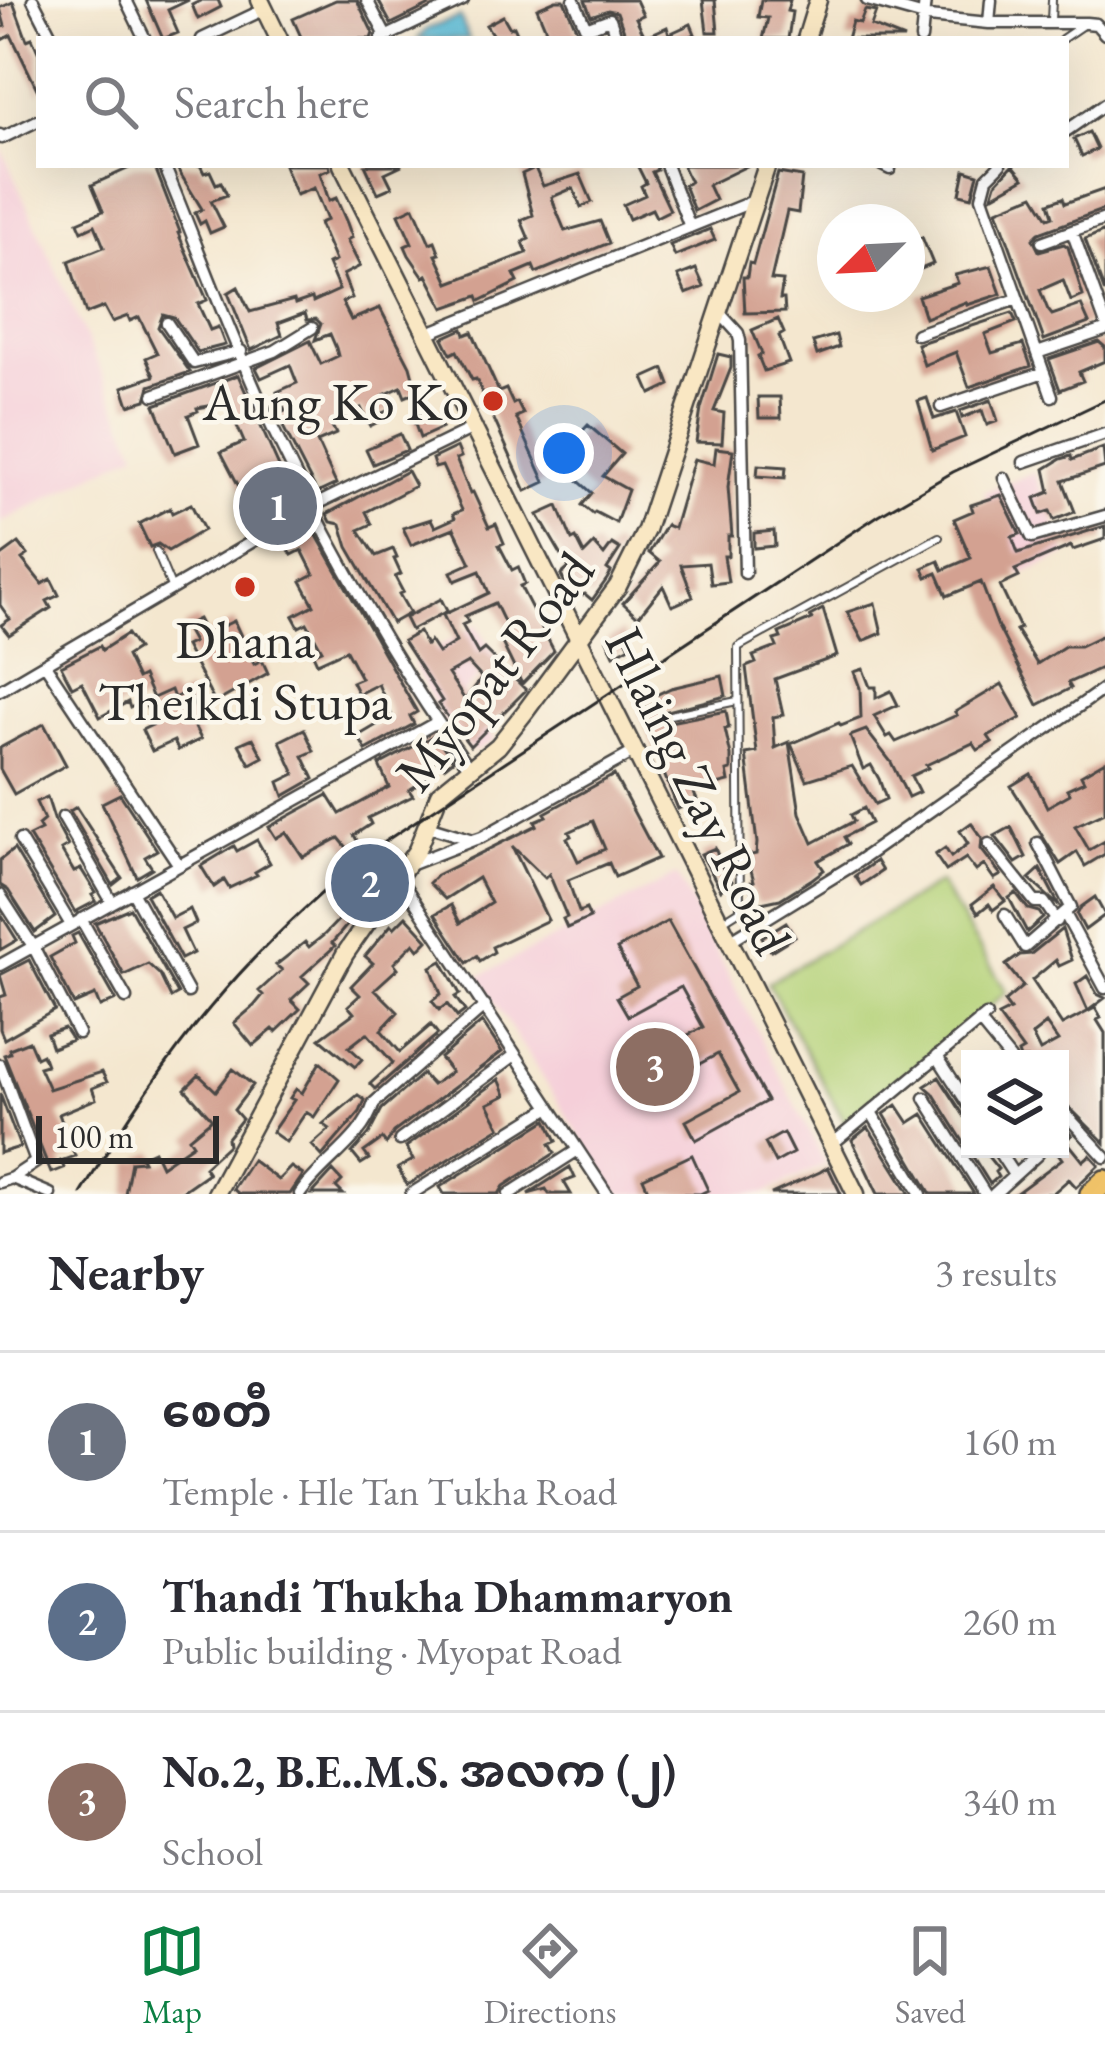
<!DOCTYPE html>
<meta charset="utf-8">
<style>
body{margin:0;font-family:"EB Garamond","Noto Sans Myanmar",serif;background:#f2f2f3;color:#2b2b33}
.controls{position:absolute;right:36px;bottom:36px;display:grid;overflow:hidden;border-radius:0px;box-shadow:0 12px 48px #0002}
.controls button{width:108px;height:108px;display:grid;place-items:center;padding:0;border:0;border-bottom:3px solid #e1e1e2;background:#fff;color:#2b2b33;font:60px sans-serif}
.compass{position:absolute;left:817px;top:204px;width:108px;height:108px;border-radius:50%;background:#fff;box-shadow:0 12px 48px #0002;rotate:246deg}
.scale{position:absolute;left:36px;bottom:30px;width:183px;box-sizing:border-box;padding-left:12px;border:6px solid #2b2b2b;border-top:0;font-size:33px;line-height:42px;white-space:nowrap;color:#2b2b2b;-webkit-text-stroke:9px #fbf7ec;paint-order:stroke}
.you{position:absolute;left:564px;top:453px;width:42px;height:42px;margin:-30px;border:9px solid #fff;border-radius:50%;background:#1a73e8;box-shadow:0 0 0 18px #1a73e833}
.badge{display:grid;place-items:center;width:78px;height:78px;border-radius:50%;background:#0b8043;color:#fff;font-size:39px;font-weight:700}
.pin{position:absolute;translate:-50% -50%;border:6px solid #fff;box-shadow:0 3px 12px #0006}
.list{margin:0;padding:0;list-style:none}
h2{display:flex;justify-content:space-between;align-items:center;height:156px;margin:0;padding:0 48px;font-size:51px}
h2 small{font-size:39px;font-weight:400;color:#7c7c81}
.list li{display:grid;grid-template-columns:78px 1fr auto;gap:36px;align-items:center;box-sizing:border-box;height:180px;padding:0 48px;border-top:3px solid #e1e1e2}
.list b{display:block;font-size:45px;white-space:nowrap}
.list p{margin:0;font-size:39px;white-space:nowrap;color:#7c7c81}
.list em{font-size:39px;font-style:normal;color:#7c7c81}
.icon{flex:none;width:66px;height:66px;fill:none;stroke:currentColor;stroke-width:2;stroke-linecap:round;stroke-linejoin:round}
.map{position:relative;flex:none;width:1105px;height:1194px;overflow:hidden}
.search{position:absolute;background:#fff;box-shadow:0 12px 48px #0002;left:36px;right:36px;top:36px;height:132px;display:flex;align-items:center;gap:30px;box-sizing:border-box;padding:0 42px;border-radius:0px;color:#7c7c81;font-size:45px}
.sheet{height:696px;background:#fff}
nav{display:flex;justify-content:space-around;align-items:center;box-sizing:border-box;height:168px;border-top:3px solid #e1e1e2;background:#fff;font-size:33px;color:#7c7c81}
nav a{display:grid;justify-items:center;gap:6px}
nav .on{color:#0b8043}
.map>svg:first-child{display:block}
.built{fill:#f5cfd9}
.green{fill:#b5d279;stroke:#707e52;stroke-width:3}
.water{fill:#58bad6;stroke:#427280;stroke-width:3}
.building{fill:#d3a191;fill-rule:evenodd}
.lines{fill:none;stroke-linecap:round;stroke-linejoin:round}
.lane-casing{stroke:#494744;stroke-width:10}
.street-casing{stroke:#494744;stroke-width:15}
.secondary-casing{stroke:#494744;stroke-width:21}
.highway-casing{stroke:#494744;stroke-width:26}
.lane{stroke:#fff;stroke-width:6}
.street{stroke:#fff;stroke-width:10}
.secondary{stroke:#f9e7c3;stroke-width:16}
.highway{stroke:#f0c369;stroke-width:21}
.rail{stroke:#2b2b2b;stroke-width:3}
.poi-dot{fill:#c8321e;stroke:#fbf7ec;stroke-width:4.5}
.labels{text-anchor:middle;stroke-width:9;stroke-linejoin:round;paint-order:stroke}
.poi-label{font-size:54px;fill:#2b2b2b;stroke:#fbf7ec;text-anchor:end}
.street-label{font-size:54px;fill:#2b2b2b;stroke:#fbf7ec}
</style>
<div class="map">
<svg width="1105" height="1194" viewBox="0 0 1105 1194">
<rect width="100%" height="100%" fill="#fbf7ec"/>
<filter id="ink" filterUnits="userSpaceOnUse"><feTurbulence type="fractalNoise" baseFrequency=".00833" numOctaves="2"/><feDisplacementMap in="SourceGraphic" scale="24" xChannelSelector="R" yChannelSelector="G"/><feConvolveMatrix kernelMatrix="1 2 1 2 8 2 1 2 1" color-interpolation-filters="sRGB"/></filter>
<filter id="wash" filterUnits="userSpaceOnUse"><feTurbulence type="fractalNoise" baseFrequency=".004" numOctaves="4" result="noise"/><feDisplacementMap in="SourceGraphic" scale="48" xChannelSelector="R" yChannelSelector="G"/><feGaussianBlur stdDeviation="2.7" result="paint"/><feColorMatrix in="noise" values="0 0 0 0 0 0 0 0 0 0 0 0 0 0 0 0 0 1.4 0 .05"/><feComposite in="paint" operator="in"/></filter>
<g filter="url(#wash)">
<rect width="100%" height="100%" fill="#f4e7cf"/>
<path class="built" d="M0,145L137,452L0,523Z
M1034,472L1067,555L1020,575L984,492Z
M477,624L497,658L463,693L495,740L473,752L442,719L412,663Z
M677,875L826,1164L763,1194H617L478,977Z"/>
<path class="green" d="M939,883L1007,992L846,1125L768,983Z"/>
<path class="water" d="M460,17L469,39H418L427,29Z"/>
<g id="blocks">
<path class="building" d="M146,0H189L168,10L178,33L163,39Z
M202,0H218L221,7L198,19L192,5Z
M336,0H357L373,33L371,39H302L293,19Z
M378,0H440L391,24Z
M556,0H564L579,35H594L596,39H550L537,8Z
M585,0H636L643,15L636,18L645,37L667,27L669,34L691,24L695,34L685,39H627L617,12L608,10L591,16Z
M703,0H715L718,32H707Z
M761,0H790L787,11L792,12L788,39H763L768,18L758,17Z
M13,2L27,40L32,38L39,54V93L11,35L0,41V28L5,26L0,8Z
M865,10L876,12L871,26L904,39H847L852,21L860,23Z
M503,16L510,28L514,26L520,39H495L492,34L486,25Z
M1089,132L1097,149L1082,156L1074,139Z
M136,165H154L180,232L178,233L207,300L198,304L210,330L218,327L225,345L198,352L174,317L163,314L158,327L190,372L150,386L146,400L129,405L123,387L154,376L146,358L157,353L139,317L130,321L128,316L112,322L104,307L86,314L69,261L104,247L95,225L82,231L78,222L103,211L92,185Z
M175,165H200L204,173L210,171L216,184L221,182L227,195L211,201L224,227L210,233L205,221L200,224L195,213L202,209Z
M284,165H329L330,169L320,173L329,201L336,198L347,223L352,237L347,240L360,266L343,275L352,298L342,302L351,320L380,308L410,366L417,392L405,397L401,387L384,395L390,410L377,415L380,421L370,426L361,408L330,422L336,434L317,442L336,484L317,493L277,415L285,411L277,392L297,383L290,365L261,378L256,368L310,341L321,364L338,356L336,348L330,334L315,340L321,324L316,319L307,320L305,313L278,323L282,335L251,350L228,293L238,287L250,312L294,300L295,304L312,298L313,302L339,290L328,264L335,261L319,223L327,220L314,188L296,195Z
M365,165H402L385,173L392,187L378,193Z
M637,165H656L657,170L652,172L670,210L656,217L652,209L629,219L623,205L645,195L641,186L646,183Z
M682,165H749L708,185L715,200L694,211L684,185L690,182Z
M1013,165L1024,178L992,196L996,183Z
M535,168L543,186L580,174L592,202L581,207L573,188L552,197L555,207L565,231L600,221L609,243L536,273L533,266L514,274L518,282L480,301L478,296L444,308L427,275L424,277L409,255L405,246L412,243L399,214L414,207L430,243L435,241L440,254L436,255L449,283L527,253L523,242L529,239L521,220L533,215L522,174Z
M965,170L978,174L972,197L960,194Z
M778,173L802,177L798,213L787,211L771,280L783,281L780,299H784L785,312L745,313L743,277H747L749,263L753,264Z
M1105,189V209L1039,233L1033,239L1039,251L1064,244L1068,247L1083,296L1071,301L1063,280L1040,290L1048,310L1052,315L1081,305L1089,323L1044,340L997,210L1034,195L1048,218L1053,216L1049,203L1063,198L1065,203Z
M710,229L715,240L675,256L670,245Z
M1105,231V293L1085,239Z
M922,237L933,264L921,269L909,243Z
M991,266L1001,294L967,305L966,302L925,318L918,296L958,283L955,275Z
M696,269L704,287L686,294L678,276Z
M1012,313L1016,322L985,334L992,353L1023,344L1031,366L969,387L956,352L924,365L917,344Z
M778,319L784,333L779,336L789,363L764,371L758,356L762,354L752,330Z
M463,329L465,335L472,332L499,392L506,389L513,404L517,402L523,414L516,417L545,482L526,491L476,379L472,380L457,351L451,354L443,338Z
M836,335L839,347L817,355L813,342Z
M1099,342L1105,347V361L1079,372L1083,381L1060,390L1049,359Z
M718,354L731,357V368L714,411L724,413L722,443L696,442L701,409Z
M664,369L670,385L651,394L644,378Z
M238,375L296,505L266,522L256,497L247,502L221,452L244,442L227,403L197,408L198,411L188,415L199,444L175,453L155,405Z
M758,397H780L781,418H759Z
M927,398L934,419L956,412L965,437L932,450L918,401Z
M991,400L998,421L987,425L982,410L962,418L960,411Z
M428,409L442,428L420,438L412,416Z
M588,425L622,454L603,476L628,490L616,523L595,512L593,514L582,505L592,493L555,460Z
M400,434L407,450L373,464L366,449Z
M457,447L461,457L456,459L470,493L473,492L489,527L496,524L504,543L499,545L512,570L518,567L525,584L520,586L554,651L522,684L501,641L511,636L495,603L465,616L468,622L462,625L478,654L484,649L526,690L470,746L438,704L442,701L403,641L419,632L426,645L430,641L438,653L456,642L443,615L489,593L480,571L455,581L451,572L471,563L454,528L411,545L403,528L431,519L435,527L455,518L453,514L462,510L442,466L435,468L432,459ZM468,663L482,678L465,700L448,674Z
M716,448L733,450L728,487L732,536H728V556H724L728,582L711,584L708,563L681,565L693,597L672,606L663,586L638,617L623,603L660,562L649,553L666,525L674,528L694,459L714,464Z
M1103,448L1105,467L1063,481L1075,512L1054,520L1050,511L1041,514L1035,498L1050,492L1045,469L1061,459L1071,456L1072,460Z
M758,465L786,467L785,478L757,476Z
M407,471L415,486L366,512L372,524L359,530L376,556L393,549L397,558L394,559L401,574L395,577L403,592L399,594L410,613L392,623L348,547L341,524L331,522L327,514Z
M1001,495L1020,534L1012,537L1018,553L1105,526V539L1073,550L1071,546L1015,570L1019,577L1000,586L1020,628L1016,630L1037,664L1065,646H1080L1105,634V666L1068,683L1071,688L1038,705L998,627L981,582L947,596L937,573L927,577L923,568L939,561L943,570L971,558L954,519L973,511L971,505Z
M191,504L204,530L168,551L158,544L150,547L139,524L170,508L172,513Z
M558,506L572,540L576,538L584,554L594,544L604,555L612,544L620,549L607,569L611,572L607,579L592,600L585,594L573,600L561,575L569,568L538,515Z
M308,520L417,712L410,716L414,724L366,750L358,736L392,716L378,684L358,694L352,682L361,678L346,650L317,663L313,654L322,650L307,623L299,627L293,616L314,605L301,581L314,574L302,550L292,555L287,546L296,541L291,530Z
M774,531L775,546L754,548V533Z
M19,543L28,555L22,559L42,584L51,579L59,595L47,601L51,608L9,635L1,625L10,619L0,605V557Z
M441,599L447,611L411,630L405,618Z
M875,603L882,633L863,641L847,612Z
M823,609L837,656L775,679L783,715L773,717L775,748L789,742L800,813L813,843L854,821L851,815L864,808L871,823L844,837L848,844L818,861L824,870L812,879L780,899L757,904L748,883L754,881L747,856L756,854L757,843L746,754L757,752L746,667L756,663L753,656L777,647L774,640L781,638L779,633L812,619L810,616Z
M198,619L206,634L234,621L254,664L262,660L268,673L215,703L185,646L193,642L184,626Z
M623,632L630,646L614,655L607,640Z
M127,634L137,649L126,656L137,679L143,676L153,698L171,690L174,698L188,691L200,718L192,722L201,739L178,750L174,741L152,751L142,730L154,724L144,701L130,708L128,702L100,717L82,682L72,687L61,666L100,646L102,650Z
M863,669L870,687H876V698L891,691L898,705L874,716L887,737L891,735L896,742L957,715L955,712L1002,684L1021,718L988,736L992,742L978,750L973,743L926,765L928,768L911,776L919,792L908,797L891,762L866,730L850,736L863,769L871,765L879,779L886,799L875,804L852,766L807,780L791,744L839,723L841,726L861,718L860,688L854,672Z
M722,676L726,696L663,712L664,719L670,722L726,711L729,728L725,729L731,756V770L727,771L729,782L693,791L697,800L678,809L639,711L657,703L654,696L671,688Z
M44,724L66,765L14,794L0,769V748Z
M304,729L314,751L303,756L314,779L284,796L279,782L295,774L280,741Z
M435,735L453,760L444,767L437,759L421,767L428,778L409,790L413,796L368,818L371,824L354,835L359,844L349,850L339,838L303,857L286,832L276,838L269,827L328,795L340,814L373,796L389,787L379,765Z
M253,738L263,757L250,764L239,744Z
M1105,761V812L1075,826L1089,850L1105,841V854L1085,866L1077,852L1060,864L1011,786L1031,774L1047,807L1070,794L1067,789L1084,781L1081,775Z
M614,775L658,858L615,877L609,863L568,880L579,912L586,909L590,918L567,928L563,919L567,917L549,874L545,878L512,846L548,920L492,947L494,952L480,961L477,956L467,963L435,914L451,905L460,923L491,903L478,878L445,899L429,883L437,875L537,825L535,821L547,816L545,813ZM593,821L605,849L578,861L567,838L571,836L569,832Z
M120,794L157,850L145,857L152,868L137,877L102,803Z
M47,797L55,822L68,846L61,850L74,872L81,869L96,893L92,895L96,901L75,912L29,836L41,830L38,825L44,820L36,802Z
M76,807L122,878L113,885L70,811Z
M971,823L982,838L981,849L1001,875L994,879L984,865L976,871L966,858L946,871L935,855L945,848L951,857L968,844L960,831Z
M1011,827L1026,857L1016,863L995,836Z
M257,840L270,863L255,872L257,875L229,888L224,880L214,887L201,866L234,846L237,851Z
M715,848L726,877L729,875L732,881L721,890L701,854Z
M14,849L55,917L35,932L8,890L0,885V860Z
M876,861L882,871L861,885L855,876Z
M1040,869L1059,905H1058L1029,879Z
M994,887L1005,901L993,910L989,904L978,913L972,904Z
M156,889L172,918L190,909L196,923L182,930L193,953L181,959L146,895Z
M1016,893L1028,909L1039,912L1043,918L1027,932L1009,898Z
M1095,897L1105,915L1085,930L1077,915L1081,907Z
M345,901L359,911L332,943L335,946L302,976L309,983L291,1000L300,1009L276,1032L273,1029L253,1046L234,1023L254,1006L263,995L259,991L282,970L276,965L305,942L309,947L324,935L345,913L339,909Z
M130,908L178,994L171,998L160,975L148,964L124,975L95,923Z
M0,913L17,940L0,950Z
M406,916L428,940L419,949L414,943L394,963L398,968L375,989L398,1012L381,1030L400,1052L431,1025L438,1034L375,1089L370,1084L393,1063L367,1033L349,1047L362,1059L355,1067L320,1038L354,1013L348,1006L360,995L351,986L373,963L365,956L391,925L394,928Z
M668,921L767,1101L696,1140L686,1121L739,1092L718,1054L675,1077L660,1050L703,1027L681,987L628,1016L617,997L637,986L617,949Z
M786,922L795,936L771,951L762,937Z
M1062,929L1072,960L1059,966L1056,960L1032,980L1062,1025L1095,1008L1101,1018L1097,1020L1105,1033V1143L1060,1098V1059H1020L1018,1053L1023,1050L998,1016L1010,1010L1004,1002L1023,986L1006,965L1020,955L1031,954ZM1046,1024L1058,1041L1040,1051L1032,1035Z
M78,933L116,1000L100,1007L95,995L74,1004L50,957L75,943L72,936Z
M29,960L55,1010L4,1039L0,1029V997L6,995L0,975Z
M442,961L460,994L455,997L465,1011L457,1017L447,1004L439,1010L432,1001L441,994L431,967Z
M1087,976L1097,994L1105,998L1088,1011L1076,984Z
M482,1022L502,1052L394,1132L386,1144L382,1139L364,1152L369,1159L361,1164L352,1153L369,1134L382,1109L422,1074L432,1085L451,1072L440,1058Z
M64,1028L72,1040L52,1048L47,1034Z
M29,1041L36,1057L42,1054L46,1065L39,1067L49,1089L102,1072L107,1082L92,1088L96,1099L59,1114L75,1156L61,1161L64,1168L51,1173L4,1055L10,1053L9,1049Z
M320,1062L339,1079L314,1117L306,1112L286,1142L272,1132L294,1100L290,1098L296,1089L302,1093Z
M233,1069L253,1085L234,1110L242,1119L227,1138L228,1145L204,1167L208,1173L178,1194H125L131,1162L143,1161L141,1157L154,1151L161,1166L193,1144L189,1138L212,1119L185,1089L199,1075L216,1091Z
M939,1077L970,1125V1149H982L998,1169L995,1172L998,1177L990,1184L933,1093L925,1086Z
M499,1079L506,1095L488,1104L500,1127L407,1185L398,1168L413,1160L406,1147Z
M0,1094L20,1147L0,1153Z
M358,1095L365,1100L360,1112L322,1156L312,1145L330,1129L323,1124Z
M897,1105L909,1123L923,1114L974,1194H931L884,1114Z
M547,1120L557,1141L550,1144L555,1153L504,1186L499,1194H444L440,1187Z
M1060,1122L1072,1135L1066,1140L1083,1161L1090,1155L1099,1165L1076,1187L1069,1179L1052,1194H1015L1062,1159L1055,1149H1060Z
M868,1127L910,1194H878L852,1140Z
M783,1133L793,1153L775,1163L765,1143Z
M692,1155L708,1190L700,1194H650L643,1178Z
M252,1160L278,1180L291,1167L303,1175L290,1194H239L233,1189Z
M570,1167L575,1178L564,1182L571,1194H549L546,1189L528,1194Z
M828,1167L841,1194H771L820,1172Z
M333,1171L342,1181L336,1187L343,1194H312Z"/>
</g>
</g>
<g filter="url(#ink)">
<use href="#blocks" fill-opacity="0" stroke="#494744" stroke-width="3"/>
<g class="lines">
<defs>
<path id="lane" d="M1051,20L1052,0
M1062,39L1084,24
M156,551L172,589
M670,715L737,701
M721,922L740,910L738,647L939,537"/>
<path id="street" d="M33,0L53,39
M126,0L145,39
M367,0L386,36
M574,0L586,28L610,19L617,39
M867,0L928,17L989,23H1086L1096,24L1105,34
M989,23L991,0
M202,39L265,9
M381,39L463,0
M921,39L925,0
M1066,131L1105,104
M0,135L2,138L39,120
M164,165C200,252 232,342 272,427C328,544 394,662 469,767
M666,165L690,227
M882,165L890,169
M1000,165L987,178L982,197L1052,396
M1072,231L1105,322
M1042,242L1105,219
M718,311L738,333L740,341L745,573
M167,323L194,363L241,351
M426,334L756,200
M917,334L1017,299
M1037,353L1105,330
M154,395L275,351L312,328
M941,407L1044,372
M1024,462L1105,434
M1004,478L1032,537L1105,516
M45,664L179,865
M0,690L311,507L471,429
M63,817L112,902
M427,826L473,840L482,837L634,752
M20,840L71,925
M989,844L1035,902H1044L1057,921
M409,865L473,840
M398,876L607,1194
M132,891L188,992
M0,895L33,946L78,1033
M1065,914L1105,988
M1005,915L1025,947L1071,907L1038,843
M81,919L126,998
M728,942L853,865L1105,688
M0,965L437,722
M979,1021L1010,1059
M937,1056L970,1107
M0,1065L36,1162L12,1178
M925,1098L985,1194
M1060,1108L1105,1157
M871,1112L921,1194
M400,1140L515,1055
M831,1145L986,1016
M997,1149L1014,1175
M0,1182L12,1178L50,1194
M300,1194C322,1162 363,1140 374,1103L485,1006
M411,1194L550,1107
M509,1194L578,1150
M994,1194L1038,1154"/>
<path id="secondary" d="M260,0L279,39
M806,39L818,0
M342,165L856,1194
M216,1194L345,954L417,850L439,794L498,746L525,712L618,586L646,530L767,165"/>
<path id="highway" d="M1091,1194L1105,1181"/>
</defs>
<use href="#lane" class="lane-casing"/>
<use href="#street" class="street-casing"/>
<use href="#secondary" class="secondary-casing"/>
<use href="#highway" class="highway-casing"/>
<use href="#lane" class="lane"/>
<use href="#street" class="street"/>
<use href="#secondary" class="secondary"/>
<use href="#highway" class="highway"/>
<path class="rail" d="M81,1194C168,1049 242,955 375,848L879,515L953,472L1105,400"/>
</g>
</g>
<g class="poi-dot">
<circle cx="493" cy="401" r="12"/>
<circle cx="245" cy="587" r="12"/>
</g>
<g class="labels">
<g class="poi-label">
<text x="469" y="420">Aung Ko Ko</text>
<text x="245" y="658" text-anchor="middle">Dhana<tspan x="245" dy="62">Theikdi Stupa</tspan></text>
</g>
<g class="street-label">
<text transform="translate(494 671) rotate(-52)" y="19">Myopat Road</text>
<text transform="translate(699 790) rotate(64)" y="19">Hlaing Zay Road</text>
</g>
</g>
</svg>
<div class="controls">
<button><svg class="icon" aria-label="layers" viewBox="0 0 24 24"><path d="M12 4l9 5-9 5-9-5zM3 14l9 5 9-5"/></svg></button>
</div>
<svg class="compass" viewBox="-18 -18 36 36"><path d="M0-13l5 13h-10z" fill="#e53935"/><path d="M0 13l5-13h-10z" fill="#7c7c81"/></svg>
<div class="scale">100 m</div>
<div class="you"></div>
<div class="pin badge" style="left:278px;top:506px;background:#6b7280">1</div>
<div class="pin badge" style="left:370px;top:883px;background:#5c6f8a">2</div>
<div class="pin badge" style="left:655px;top:1067px;background:#8d6e63">3</div>
<div class="search"><svg class="icon" aria-label="search" viewBox="0 0 24 24"><circle cx="10" cy="10" r="6"/><path d="M15 15l6 6"/></svg>Search here</div>
</div>
<section class="sheet">
<h2>Nearby<small>3 results</small></h2>
<ul class="list">
<li><span class="badge" style="background:#6b7280">1</span><div><b>စေတီ</b><p>Temple · Hle Tan Tukha Road</p></div><em>160 m</em></li>
<li><span class="badge" style="background:#5c6f8a">2</span><div><b>Thandi Thukha Dhammaryon</b><p>Public building · Myopat Road</p></div><em>260 m</em></li>
<li><span class="badge" style="background:#8d6e63">3</span><div><b>No.2, B.E..M.S. အလက (၂)</b><p>School</p></div><em>340 m</em></li>
</ul>
</section>
<nav>
<a class="on"><svg class="icon" aria-label="map" viewBox="0 0 24 24"><path d="M3 6l6-2 6 2 6-2v14l-6 2-6-2-6 2zM9 4v14M15 6v14"/></svg>Map</a>
<a><svg class="icon" aria-label="directions" viewBox="0 0 24 24"><path d="M12 3l9 9-9 9-9-9zM9 14v-3h6M13 9l2 2-2 2"/></svg>Directions</a>
<a><svg class="icon" aria-label="saved" viewBox="0 0 24 24"><path d="M7 4h10v16l-5-4-5 4z"/></svg>Saved</a>
</nav>
